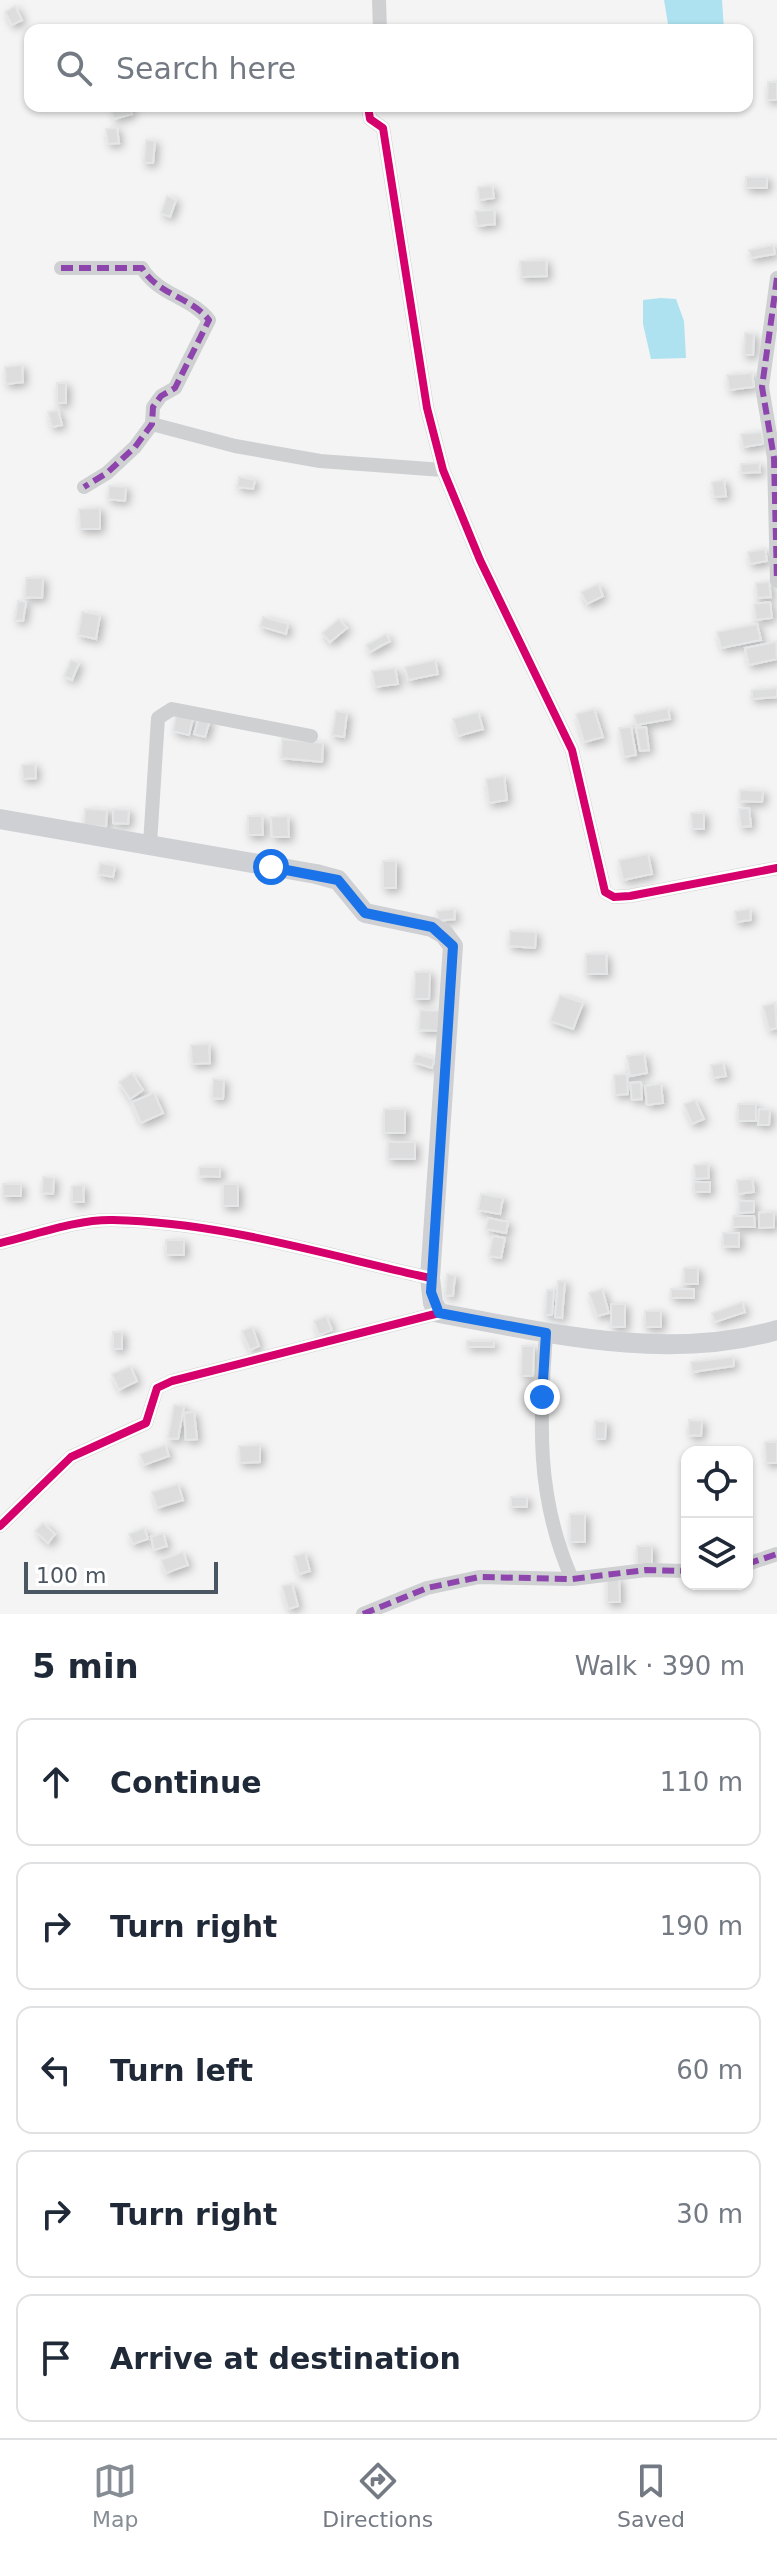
<!DOCTYPE html>
<meta charset="utf-8">
<style>
body{margin:0;font-family:"DejaVu Sans",sans-serif;background:#f6f6f7;color:#1f2937}
.controls{position:absolute;right:24px;bottom:24px;display:grid;overflow:hidden;border-radius:16px;box-shadow:0 2px 6px #0004}
.controls button{width:72px;height:72px;display:grid;place-items:center;padding:0;border:0;border-bottom:2px solid #e0e1e3;background:#fff;color:#1f2937;font:40px sans-serif}
.scale{position:absolute;left:24px;bottom:20px;width:194px;box-sizing:border-box;padding-left:8px;border:4px solid #4a5661;border-top:0;font-size:22px;line-height:28px;white-space:nowrap;color:#4a5661;-webkit-text-stroke:6px #fff;paint-order:stroke}
.stop{position:absolute;width:24px;height:24px;margin:-18px;border:6px solid #1a73e8;border-radius:50%;background:#fff}
.stop.end{background:#1a73e8;border-color:#fff;box-shadow:0 2px 8px #0008}
.list{margin:0;padding:0;list-style:none}
h2{display:flex;justify-content:space-between;align-items:center;height:104px;margin:0;padding:0 32px;font-size:34px}
h2 small{font-size:26px;font-weight:400;color:#747a83}
.list li{display:grid;grid-template-columns:52px 1fr auto;gap:24px;align-items:center;box-sizing:border-box;height:128px;margin:0 16px 16px;padding:0 16px;border:2px solid #e0e1e3;border-radius:16px}
.list b{display:block;font-size:30px;white-space:nowrap}
.list em{font-size:26px;font-style:normal;color:#747a83}
.icon{flex:none;width:44px;height:44px;fill:none;stroke:currentColor;stroke-width:2;stroke-linecap:round;stroke-linejoin:round}
.map{position:relative;flex:none;width:777px;height:1614px;overflow:hidden}
.search{position:absolute;background:#fff;box-shadow:0 2px 6px #0004;left:24px;right:24px;top:24px;height:88px;display:flex;align-items:center;gap:20px;box-sizing:border-box;padding:0 28px;border-radius:16px;color:#747a83;font-size:30px}
.sheet{height:824px;background:#fff}
nav{display:flex;justify-content:space-around;align-items:center;box-sizing:border-box;height:112px;border-top:2px solid #e0e1e3;background:#fff;font-size:22px;color:#747a83}
nav a{display:grid;justify-items:center;gap:4px}
nav .on{color:#868d94}
.map>svg:first-child{display:block}
.water{fill:#aee2f0}
.building{fill:#ddddde;stroke:#e5e6e7;stroke-width:2;filter:url(#shadow)}
.lines{fill:none;stroke-linecap:round;stroke-linejoin:round}
.minor{stroke:#ced0d2;stroke-width:14}
.secondary{stroke:#ced0d4;stroke-width:20}
.quiet{stroke:#8e44ad;stroke-width:6;stroke-dasharray:12 6;stroke-linecap:butt}
.cycleway-casing{stroke:#fff;stroke-width:13}
.cycleway{stroke:#d6006c;stroke-width:8}
.route{stroke:#1a73e8;stroke-width:10}
</style>
<div class="map">
<svg width="777" height="1614" viewBox="0 0 777 1614">
<defs>
<filter id="shadow"><feDropShadow dx="3.5" dy="3.5" stdDeviation="4" flood-color="#0004"/></filter>
</defs>
<rect width="100%" height="100%" fill="#f4f4f4"/>
<path class="water" d="M664,0H722L724,30H669Z
M661,298L676,299L684,321L686,358L651,359L643,324V300Z"/>
<path class="building" d="M15,6L22,20L12,25L5,12Z
M768,82H777V100H767Z
M130,106L132,114L114,119L111,109Z
M117,128L119,143L108,144L106,129Z
M146,140L155,141L153,163H144Z
M746,177H767V188H746Z
M492,186L494,198L479,200L478,187Z
M167,196L176,200L170,217L161,213Z
M494,210L495,224L477,226L475,211Z
M773,245L775,254L751,258L749,250Z
M546,260L547,276L521,277L520,261Z
M745,333L754,334L753,355H744Z
M22,365L23,382L6,384L5,367Z
M752,373L754,387L729,390L727,375Z
M57,383H66V403H57Z
M58,410L62,425L52,427L48,412Z
M762,432L763,444L743,447L741,434Z
M759,463L760,472L741,473V464Z
M239,477L255,480L253,489L237,487Z
M724,480L726,496L714,497L712,482Z
M109,486L126,487L125,501L108,499Z
M100,508V529H80L79,509Z
M765,549L767,561L750,564L748,552Z
M26,578H43L42,598L25,597Z
M769,582L771,597L757,598L756,583Z
M598,584L603,596L587,604L581,592Z
M18,601L26,602L23,621L15,620Z
M770,602L772,618L756,620L754,604Z
M82,612L100,615L96,639L78,635Z
M263,617L288,624L286,634L260,626Z
M339,619L347,628L330,642L322,633Z
M757,624L761,640L721,648L717,632Z
M386,634L390,641L370,652L366,645Z
M776,642L777,659L749,665L745,648Z
M71,660L79,663L72,680L64,676Z
M435,660L438,674L408,680L405,667Z
M395,668L398,684L375,687L372,671Z
M777,688V697L752,699V690Z
M668,708L670,719L636,725L634,715Z
M594,709L603,737L584,742L576,714Z
M336,711L347,713L344,737L332,735Z
M478,712L483,729L458,736L453,719Z
M176,715L193,718L189,735L173,731Z
M199,717L210,720L205,737L194,734Z
M631,727L636,755L624,757L619,728Z
M646,727L649,750L640,751L636,728Z
M282,739L323,743L322,762L281,758Z
M35,764L36,778L23,779L22,765Z
M504,776L507,800L489,803L486,779Z
M740,790L763,791L762,802L740,801Z
M749,808L751,826L741,827L739,809Z
M85,809L107,810L106,827L84,825Z
M113,809L129,810L128,824L113,823Z
M691,813H704V829H692Z
M248,816H262L263,835H248Z
M288,816L289,837H272L271,817Z
M648,854L652,874L623,880L619,860Z
M383,861H396V888H383Z
M100,863L115,866L113,877L98,874Z
M454,909L455,919L438,921L437,911Z
M750,909L751,920L736,922L735,911Z
M510,931L536,932L535,948L509,946Z
M586,954H606L607,974H586Z
M415,972H430L429,999H414Z
M560,995L583,1003L573,1029L550,1021Z
M775,1003L777,1028L769,1030L763,1006Z
M420,1010L439,1011L438,1031L419,1030Z
M209,1044L210,1063L192,1064L191,1045Z
M416,1054L435,1059L432,1068L413,1062Z
M644,1054L647,1073L630,1076L627,1056Z
M723,1063L726,1076L713,1078L711,1065Z
M132,1073L143,1090L130,1099L119,1082Z
M627,1074L628,1094L615,1095L614,1075Z
M213,1079L224,1080L223,1099L212,1098Z
M641,1082L642,1099L632,1100L630,1083Z
M661,1084L663,1103L647,1105L645,1086Z
M154,1093L163,1113L141,1123L132,1102Z
M695,1100L704,1119L692,1124L684,1104Z
M738,1104H756V1121H738Z
M384,1109H405V1133H384Z
M759,1109L770,1110L769,1125H758Z
M388,1142H415V1159H388Z
M708,1164L709,1178L695,1179L694,1165Z
M199,1167H220V1177L199,1176Z
M43,1177L54,1178L53,1194L42,1193Z
M752,1179L754,1192L738,1194L737,1180Z
M694,1182H710V1192H694Z
M3,1184H21V1196H3Z
M223,1184H238V1206H223Z
M83,1185L84,1202H72V1186Z
M481,1194L503,1198L500,1214L478,1210Z
M739,1201H754V1212L739,1213Z
M774,1212V1227L759,1228V1213Z
M733,1216H754L755,1227H733Z
M488,1218L508,1222L506,1233L486,1229Z
M723,1233H739V1247L723,1246Z
M493,1236L505,1238L501,1258L489,1256Z
M166,1240H184V1255H166Z
M684,1268H698V1284H684Z
M447,1274L455,1275L453,1296L445,1295Z
M558,1281H565L562,1318L555,1317Z
M602,1289L609,1313L597,1316L589,1293Z
M671,1289H694V1298H671Z
M547,1290H554L552,1315H545Z
M742,1302L745,1312L715,1322L712,1313Z
M611,1304H625V1327H611Z
M645,1311H661V1327H645Z
M326,1316L332,1330L319,1335L314,1321Z
M252,1327L259,1346L250,1350L242,1331Z
M113,1332H122V1349H113Z
M467,1341H494V1347H467Z
M522,1346H534L533,1376H521Z
M733,1357L734,1366L692,1372L691,1362Z
M130,1366L137,1381L119,1390L112,1374Z
M174,1405L184,1406L178,1439L168,1438Z
M194,1412L197,1439L186,1440L184,1413Z
M689,1420L702,1421L701,1436L688,1435Z
M595,1421L606,1422L605,1439H595Z
M765,1442H777V1463H766Z
M165,1445L169,1456L144,1465L140,1454Z
M260,1445V1462L240,1463L239,1446Z
M178,1484L183,1500L157,1508L152,1492Z
M511,1497H527V1507H511Z
M570,1514H585V1542H570Z
M43,1523L55,1534L48,1543L35,1531Z
M144,1528L148,1539L133,1544L129,1534Z
M163,1533L167,1546L154,1550L151,1537Z
M637,1546H652V1564H637Z
M183,1552L188,1565L166,1573L161,1560Z
M305,1553L310,1571L299,1574L294,1556Z
M607,1578H619L620,1602H607Z
M292,1584L298,1606L288,1609L282,1586Z"/>
<g class="lines">
<path class="minor" d="M379,0L380,30
M368,106L370,119L383,128L427,408L443,470L480,560L572,750L605,892L614,897L630,896L777,868
M61,268H142C158,295 191,297 209,320L175,388L161,396L153,407L152,424L135,447L107,473L84,487
M777,278L762,387L774,458L777,581
M152,424L235,446L320,461L443,470
M150,844L158,718L172,709L311,736
M0,1243C35,1235 77,1219 113,1220C220,1222 326,1255 430,1278
M546,1333C540,1422 535,1495 572,1579
M0,1526L71,1457L146,1423L157,1388L172,1381L439,1313
M747,1564L777,1554
M363,1614L427,1588L479,1577L572,1579L646,1570L687,1571"/>
<path class="secondary" d="M0,819L316,874L338,880L365,913L432,927L444,934L453,946L430,1278L433,1303L439,1313C548,1333 668,1362 777,1330"/>
<path class="quiet" d="M61,268H142C158,295 191,297 209,320L175,388L161,396L153,407L152,424L135,447L107,473L84,487
M777,278L762,387L774,458L777,581
M747,1564L777,1554
M363,1614L427,1588L479,1577L572,1579L646,1570L687,1571"/>
<defs>
<path id="cycleway" d="M368,106L370,119L383,128L427,408L443,470L480,560L572,750L605,892L614,897L630,896L777,868
M0,1243C35,1235 77,1219 113,1220C220,1222 326,1255 430,1278
M0,1526L71,1457L146,1423L157,1388L172,1381L439,1313"/>
</defs>
<use href="#cycleway" class="cycleway-casing"/>
<use href="#cycleway" class="cycleway"/>
</g>
<g class="lines">
<path class="route" d="M271,867L338,880L365,913L432,927L453,946L431,1292L439,1313L546,1333L542,1397"/>
</g>
</svg>
<div class="controls">
<button><svg class="icon" aria-label="locate" viewBox="0 0 24 24"><circle cx="12" cy="12" r="6"/><path d="M12 2v4M12 18v4M2 12h4M18 12h4"/></svg></button>
<button><svg class="icon" aria-label="layers" viewBox="0 0 24 24"><path d="M12 4l9 5-9 5-9-5zM3 14l9 5 9-5"/></svg></button>
</div>
<div class="scale">100 m</div>
<div class="stop" style="left:271px;top:867px"></div>
<div class="stop end" style="left:542px;top:1397px"></div>
<div class="search"><svg class="icon" aria-label="search" viewBox="0 0 24 24"><circle cx="10" cy="10" r="6"/><path d="M15 15l6 6"/></svg>Search here</div>
</div>
<section class="sheet">
<h2>5 min<small>Walk · 390 m</small></h2>
<ul class="list">
<li><svg class="icon" aria-label="ahead" viewBox="0 0 24 24"><path d="M12 20V5M6 11l6-6 6 6"/></svg><div><b>Continue</b></div><em>110 m</em></li>
<li><svg class="icon" aria-label="right" viewBox="0 0 24 24"><path d="M7 20v-9h11M14 6l5 5-5 5"/></svg><div><b>Turn right</b></div><em>190 m</em></li>
<li><svg class="icon" aria-label="left" viewBox="0 0 24 24"><path d="M17 20v-9H6M10 6l-5 5 5 5"/></svg><div><b>Turn left</b></div><em>60 m</em></li>
<li><svg class="icon" aria-label="right" viewBox="0 0 24 24"><path d="M7 20v-9h11M14 6l5 5-5 5"/></svg><div><b>Turn right</b></div><em>30 m</em></li>
<li><svg class="icon" aria-label="arrive" viewBox="0 0 24 24"><path d="M6 21V4h12l-3 4 3 4H6"/></svg><div><b>Arrive at destination</b></div></li>
</ul>
</section>
<nav>
<a class="on"><svg class="icon" aria-label="map" viewBox="0 0 24 24"><path d="M3 6l6-2 6 2 6-2v14l-6 2-6-2-6 2zM9 4v14M15 6v14"/></svg>Map</a>
<a><svg class="icon" aria-label="directions" viewBox="0 0 24 24"><path d="M12 3l9 9-9 9-9-9zM9 14v-3h6M13 9l2 2-2 2"/></svg>Directions</a>
<a><svg class="icon" aria-label="saved" viewBox="0 0 24 24"><path d="M7 4h10v16l-5-4-5 4z"/></svg>Saved</a>
</nav>
